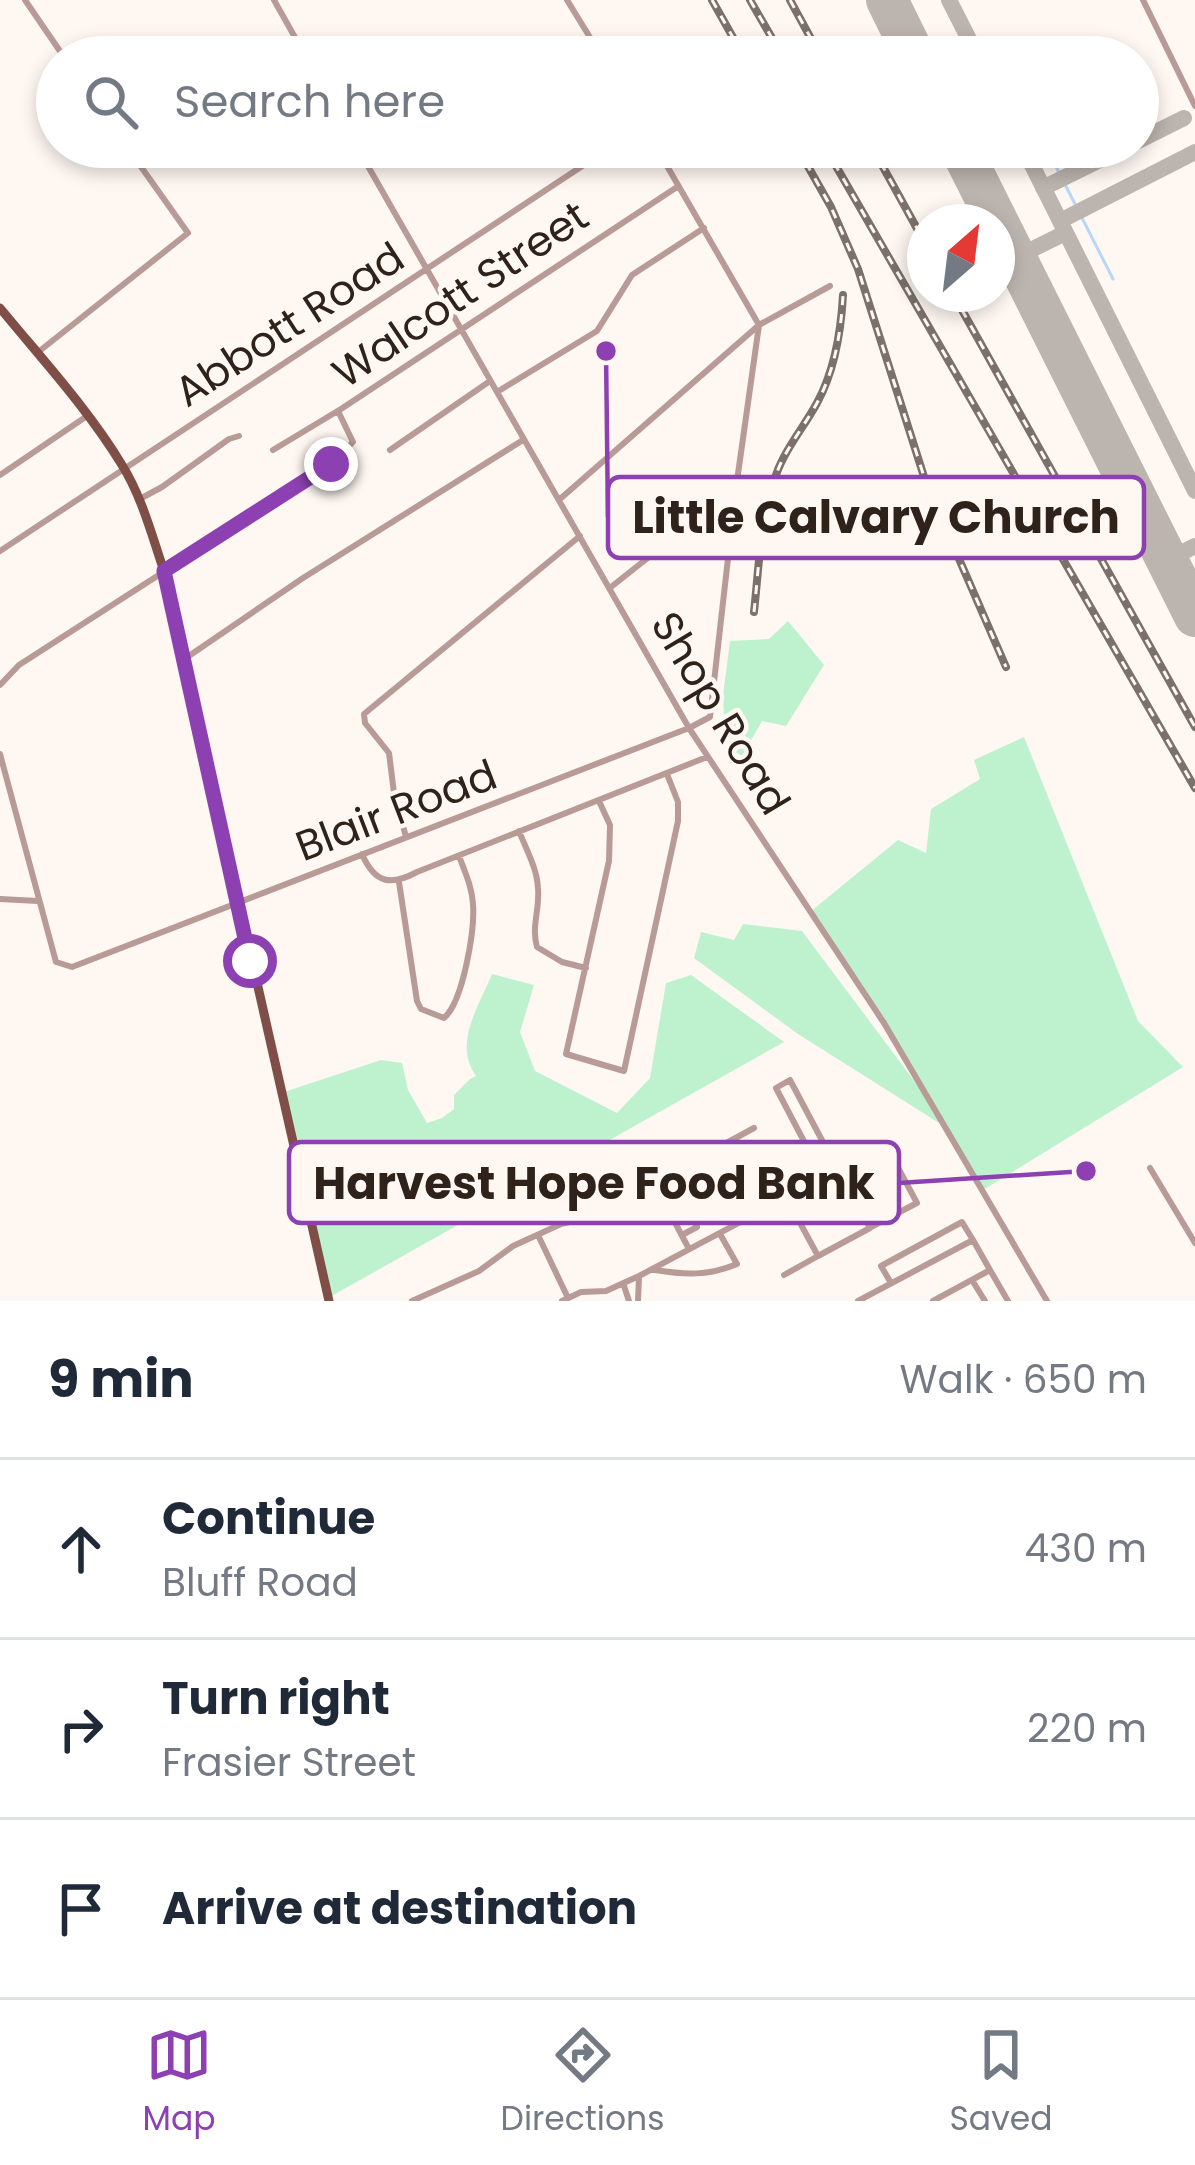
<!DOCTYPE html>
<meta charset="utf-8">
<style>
body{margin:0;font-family:Poppins,sans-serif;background:#f6f6f7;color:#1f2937}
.compass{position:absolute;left:907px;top:204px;width:108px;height:108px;border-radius:50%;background:#fff;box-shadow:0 6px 18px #0003;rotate:28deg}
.stop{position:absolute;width:36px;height:36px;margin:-27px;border:9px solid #8c40b1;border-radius:50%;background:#fff}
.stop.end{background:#8c40b1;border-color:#fff;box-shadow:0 3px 12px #0008}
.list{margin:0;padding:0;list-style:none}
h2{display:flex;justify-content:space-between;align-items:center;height:156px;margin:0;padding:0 48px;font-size:51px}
h2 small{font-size:39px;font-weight:400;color:#747a83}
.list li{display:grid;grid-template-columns:78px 1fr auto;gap:36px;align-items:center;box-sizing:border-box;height:180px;padding:0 48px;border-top:3px solid #e0e1e3}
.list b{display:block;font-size:45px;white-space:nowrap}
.list p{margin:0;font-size:39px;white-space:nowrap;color:#747a83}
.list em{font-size:39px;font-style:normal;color:#747a83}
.icon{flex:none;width:66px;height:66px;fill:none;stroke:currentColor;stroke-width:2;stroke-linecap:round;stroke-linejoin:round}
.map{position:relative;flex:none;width:1195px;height:1301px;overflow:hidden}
.search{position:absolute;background:#fff;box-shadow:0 6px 18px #0003;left:36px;right:36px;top:36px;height:132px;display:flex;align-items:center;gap:30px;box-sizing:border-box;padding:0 42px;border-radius:66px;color:#747a83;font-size:45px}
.sheet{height:696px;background:#fff}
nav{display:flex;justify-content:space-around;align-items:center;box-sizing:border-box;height:168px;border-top:3px solid #e0e1e3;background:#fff;font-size:33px;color:#747a83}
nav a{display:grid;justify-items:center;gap:6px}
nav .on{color:#8c40b1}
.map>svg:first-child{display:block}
.green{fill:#bef2cf}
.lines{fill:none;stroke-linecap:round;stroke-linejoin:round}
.stream{stroke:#b8d5fc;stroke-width:3}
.taxiway{stroke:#bcb4ae;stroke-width:16}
.runway{stroke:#bcb4ae;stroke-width:42}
.minor{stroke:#b89b96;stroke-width:6}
.major{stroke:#7f4e46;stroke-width:9}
.rail-casing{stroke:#7b716a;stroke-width:8}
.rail{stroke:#fef7f2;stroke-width:3;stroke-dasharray:9;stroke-linecap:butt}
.route{stroke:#8c40b1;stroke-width:15}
.labels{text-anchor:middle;stroke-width:9;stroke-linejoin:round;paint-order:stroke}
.street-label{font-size:42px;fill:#2e221a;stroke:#fef7f2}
.leader{fill:none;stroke:#8c40b1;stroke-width:4.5}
.callout-dot{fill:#8c40b1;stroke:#fef7f2;stroke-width:4.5}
.callout{fill:#fef7f2;stroke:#8c40b1;stroke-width:4.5}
.callout-label{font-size:45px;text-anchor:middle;font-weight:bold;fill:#2e221a}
</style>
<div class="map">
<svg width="1195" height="1301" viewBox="0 0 1195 1301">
<rect width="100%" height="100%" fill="#fef7f2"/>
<path class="green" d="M788,621L824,665L786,726L762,721L742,756L725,746L723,695L730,641L769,639Z
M1024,737L1138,1021L1183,1067L983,1190L947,1128L798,1034L694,958L701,932L734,940L743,924L802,931L933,1106L810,912L898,840L926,853L931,809L980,779L974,760Z
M492,974L534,985L520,1032L535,1071L617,1113L650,1078L666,983L691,975L784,1042L328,1298L281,1093L381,1060L402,1063L408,1090L427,1123L442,1118L454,1109V1095L470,1079L476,1076C453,1043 478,1008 492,974Z"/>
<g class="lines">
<path class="stream" d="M991,57L995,46C1007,35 1017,35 1027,47
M1138,92L1152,86
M1046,147L1113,279"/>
<path class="taxiway" d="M949,0L978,57
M1138,101L1147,96
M1138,141L1184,118
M1023,147L1195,491
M1027,156L1045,147
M1043,188L1126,147
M1060,221L1195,152
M1015,258L1065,233
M1167,560L1195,546"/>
<path class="runway" d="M887,0L915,57
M960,147L1195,616"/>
<path class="minor" d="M25,0L64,57
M274,0L306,57
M567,0L602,57
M1143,0L1195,106
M357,147L689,728L884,1023L1047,1301
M37,353L188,233L127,147
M497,392L597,331L632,275L704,228
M273,450L341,409L677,187
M390,450L490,381
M0,475L87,416
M560,499L759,325L830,286
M138,500L162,487L229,439L239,436
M0,551L611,147
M611,587L735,489
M183,660L303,578L523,440
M0,685L19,665L331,464L353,442L338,411
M0,754L56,962L72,967L689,728L710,717L736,488L759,325L656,147
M599,801L610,825L609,861L566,1054L624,1071L678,821V802L667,774
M519,831C526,849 537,868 538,888C540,909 531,927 537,947L562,962L586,968
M406,837L394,793L389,753L365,723L364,714L580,536
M362,854C375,884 391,886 417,872L707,757
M399,882L417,1001L421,1009L444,1018C463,1002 475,930 473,904C472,887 465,872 459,856
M0,899L38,901
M735,1139L765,1192L749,1201
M720,1149L755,1214
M833,1161L818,1168L776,1088L790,1080L833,1161L838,1170
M1150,1168L1195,1243
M669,1174L697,1227L682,1235
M654,1183L689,1249
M847,1186L895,1162L917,1203L871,1227
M538,1235L568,1298
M655,1270C686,1275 708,1276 737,1264L720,1234
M990,1270L1008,1301
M784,1275L818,1256
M972,1280L985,1301
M623,1283L629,1301
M891,1283L881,1266L962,1222L973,1240
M412,1301L479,1271L513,1246L561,1224L590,1217L754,1128
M562,1301L581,1292L606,1291L639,1276L838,1170L870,1228L818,1256L786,1197
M638,1301L639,1276
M858,1301L973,1240L990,1270L933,1301"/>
<path class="major" d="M0,308C42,359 88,409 122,465C142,497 152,536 164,571L329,1301"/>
<defs>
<path id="rail" d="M712,0L744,57
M750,0L783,57
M790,0L821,57
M797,147L831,207L858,269L926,483L1006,667
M825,147L1195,788
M872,147L925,243
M953,294L1195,727
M754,612C759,567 760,518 776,475C785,449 804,427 817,403C835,370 841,332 843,295"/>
</defs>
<use href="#rail" class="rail-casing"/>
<use href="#rail" class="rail"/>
</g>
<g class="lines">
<path class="route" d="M250,961L164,571L331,464"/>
</g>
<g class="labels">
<g class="street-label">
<text transform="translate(460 294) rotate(-34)" y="15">Walcott Street</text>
<text transform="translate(289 324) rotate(-33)" y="15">Abbott Road</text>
<text transform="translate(721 713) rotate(59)" y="15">Shop Road</text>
<text transform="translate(396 810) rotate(-21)" y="15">Blair Road</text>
</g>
</g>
<path class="leader" d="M606 351L608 517M1086 1171L899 1183"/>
<g class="callout-dot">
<circle cx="606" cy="351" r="12"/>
<circle cx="1086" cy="1171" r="12"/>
</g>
<g class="callout">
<rect x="608" y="477" width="536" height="81" rx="12"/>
<rect x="289" y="1142" width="610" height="81" rx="12"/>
</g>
<g class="callout-label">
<text x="876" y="533">Little Calvary Church</text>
<text x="594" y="1199">Harvest Hope Food Bank</text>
</g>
</svg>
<svg class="compass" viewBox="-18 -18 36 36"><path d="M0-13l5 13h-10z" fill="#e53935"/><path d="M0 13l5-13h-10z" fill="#747a83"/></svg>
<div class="stop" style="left:250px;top:961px"></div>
<div class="stop end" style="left:331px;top:464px"></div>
<div class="search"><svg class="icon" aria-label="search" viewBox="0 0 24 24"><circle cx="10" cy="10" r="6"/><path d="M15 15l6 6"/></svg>Search here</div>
</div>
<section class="sheet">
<h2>9 min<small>Walk · 650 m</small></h2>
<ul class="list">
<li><svg class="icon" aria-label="ahead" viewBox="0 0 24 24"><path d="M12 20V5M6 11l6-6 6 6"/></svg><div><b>Continue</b><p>Bluff Road</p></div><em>430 m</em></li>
<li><svg class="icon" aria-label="right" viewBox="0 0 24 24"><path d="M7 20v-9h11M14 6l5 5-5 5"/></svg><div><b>Turn right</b><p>Frasier Street</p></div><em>220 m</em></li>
<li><svg class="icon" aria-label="arrive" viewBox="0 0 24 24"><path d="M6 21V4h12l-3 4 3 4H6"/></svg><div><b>Arrive at destination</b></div></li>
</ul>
</section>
<nav>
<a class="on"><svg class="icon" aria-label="map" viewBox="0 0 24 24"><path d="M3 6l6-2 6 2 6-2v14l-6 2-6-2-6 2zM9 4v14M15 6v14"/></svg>Map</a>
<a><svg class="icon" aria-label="directions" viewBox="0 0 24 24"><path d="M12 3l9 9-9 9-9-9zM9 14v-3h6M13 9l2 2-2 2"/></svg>Directions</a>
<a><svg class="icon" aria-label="saved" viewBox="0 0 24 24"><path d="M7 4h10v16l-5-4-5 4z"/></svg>Saved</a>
</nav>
